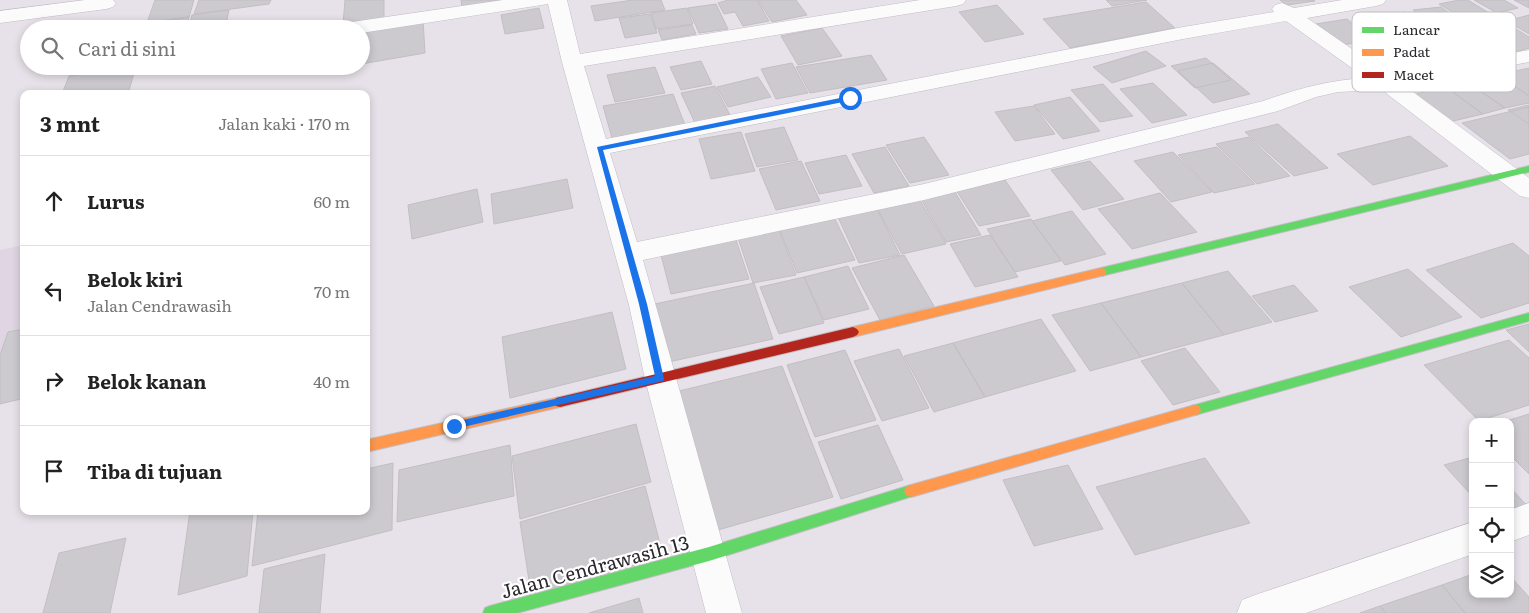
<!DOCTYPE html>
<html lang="id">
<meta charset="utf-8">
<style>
body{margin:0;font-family:Literata,serif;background:#f2f2f2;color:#222}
.controls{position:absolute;right:15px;bottom:15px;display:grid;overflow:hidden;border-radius:10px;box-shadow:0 2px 8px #0003}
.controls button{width:45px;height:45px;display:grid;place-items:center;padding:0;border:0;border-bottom:1px solid #e0e0e0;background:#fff;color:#222;font:25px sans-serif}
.stop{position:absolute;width:15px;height:15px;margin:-11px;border:4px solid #1a73e8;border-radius:50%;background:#fff}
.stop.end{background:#1a73e8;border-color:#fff;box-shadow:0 1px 5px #0008}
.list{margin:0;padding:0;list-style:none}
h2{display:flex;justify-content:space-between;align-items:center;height:65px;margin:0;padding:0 20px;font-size:21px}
h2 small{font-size:16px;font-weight:400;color:#767676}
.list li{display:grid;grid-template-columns:32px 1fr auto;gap:15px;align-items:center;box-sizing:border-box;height:90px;padding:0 20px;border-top:1px solid #e0e0e0}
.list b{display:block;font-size:19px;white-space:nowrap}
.list p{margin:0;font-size:16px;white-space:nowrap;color:#767676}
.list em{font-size:16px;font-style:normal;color:#767676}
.icon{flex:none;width:28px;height:28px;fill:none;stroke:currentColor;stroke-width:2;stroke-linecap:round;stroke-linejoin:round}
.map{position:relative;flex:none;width:1529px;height:613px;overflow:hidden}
.search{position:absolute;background:#fff;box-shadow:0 2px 8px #0003;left:20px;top:20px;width:350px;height:55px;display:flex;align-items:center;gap:12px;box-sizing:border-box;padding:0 18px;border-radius:28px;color:#767676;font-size:19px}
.panel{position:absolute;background:#fff;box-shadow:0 2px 8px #0003;left:20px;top:90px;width:350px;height:425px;border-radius:10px}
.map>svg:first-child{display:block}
.built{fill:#dfd5e3}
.building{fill:#cdcacf;stroke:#c2bec4}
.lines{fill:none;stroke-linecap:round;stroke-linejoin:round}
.street-casing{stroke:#c1bdc2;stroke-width:1}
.fast-casing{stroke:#c1bdc2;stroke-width:2}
.slow-casing{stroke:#c1bdc2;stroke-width:2}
.jam-casing{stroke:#c1bdc2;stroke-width:2}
.street{fill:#fbfbfc;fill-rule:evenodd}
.fast{fill:#63d668;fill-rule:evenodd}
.slow{fill:#ff974d;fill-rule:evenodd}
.jam{fill:#b3261e;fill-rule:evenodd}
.route{fill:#1a73e8}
.labels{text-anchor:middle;stroke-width:4.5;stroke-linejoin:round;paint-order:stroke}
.near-street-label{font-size:19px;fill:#2b282d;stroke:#fff}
.key{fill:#fff;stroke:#bfbec0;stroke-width:1}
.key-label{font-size:14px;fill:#2b282d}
</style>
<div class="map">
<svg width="1529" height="613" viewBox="0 0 1529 613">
<rect width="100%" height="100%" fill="#e7e2e9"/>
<path class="built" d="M24,245V381L0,386V250Z"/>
<path class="building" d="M155,0H194L189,17L147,23Z
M199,0H271L269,4L194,14Z
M345,0H384V18L343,24Z
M461,0H511L462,8Z
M633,0H661L665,10L595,21L591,6Z
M728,0H757L769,21L743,26L735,12L724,14L718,3Z
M758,0H796L807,15L772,22Z
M1106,0H1147L1112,6Z
M1280,0H1314L1315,1L1287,5Z
M1459,0H1468L1489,13L1462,18L1439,4Z
M1474,0H1504L1518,8L1497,13Z
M1514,0H1529V8Z
M1146,2L1175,28L1070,48L1043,19Z
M716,4L728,29L699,33L688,8Z
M997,5L1024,34L985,42L959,12Z
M1441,7L1459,20L1431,24L1413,10Z
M539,8L544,28L505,34L501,15Z
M687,8L693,24L656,29L651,13Z
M229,10L225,29H188L192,15Z
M1405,12L1424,25L1396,30L1378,16Z
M650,14L657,33L625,38L619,18Z
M1529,15V34L1507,21Z
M189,17L186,29H145L147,23Z
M1347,19L1373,40L1342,45L1316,24Z
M423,20L425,53L361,64V30Z
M1503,21L1529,37V48L1513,53L1473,28Z
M692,25L696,34L662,40L658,30Z
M822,28L842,56L798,65L781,36Z
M1378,49L1402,68L1375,72L1351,53Z
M1146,51L1166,66L1112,83L1093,67Z
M871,55L887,80L810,93L796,67Z
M1206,58L1231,80L1195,88L1171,66Z
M701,61L712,84L681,90L670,67Z
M792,63L808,93L776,99L761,69Z
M1213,63L1250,94L1213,103L1178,71Z
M129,66H136L128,94H62L69,76Z
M655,67L665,93L615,102L607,75Z
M1529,68V96L1498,75Z
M1498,75L1529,96V103L1505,108L1467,82Z
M758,77L771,97L728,107L717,87Z
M1467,82L1505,108L1483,114L1446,87Z
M1153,83L1187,115L1152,123L1120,89Z
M1103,84L1133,116L1100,122L1071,90Z
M715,86L730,115L695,123L681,93Z
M1446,87L1483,114L1449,122L1412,95Z
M673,94L685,125L612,138L603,106Z
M1070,97L1100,131L1063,139L1034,105Z
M1529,105V124L1508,110Z
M1034,106L1055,134L1015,141L995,112Z
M1529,107V154L1510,159L1462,123Z
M1278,124L1328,168L1294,176L1245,132Z
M784,127L798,160L757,167L745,134Z
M741,132L755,171L711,179L699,139Z
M1410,136L1448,166L1373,185L1337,154Z
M924,137L949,175L910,183L886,145Z
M1249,137L1290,176L1257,184L1216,144Z
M885,147L909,186L874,193L852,154Z
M1217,147L1255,184L1214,193L1178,155Z
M1173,152L1212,192L1171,202L1134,161Z
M846,155L862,186L819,194L805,163Z
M801,161L820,201L776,210L759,169Z
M1090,161L1124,199L1083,210L1051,170Z
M567,179L573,208L494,224L491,194Z
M1005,180L1030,216L979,226L956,190Z
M477,189L483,222L412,239L408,205Z
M953,189L981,235L946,242L919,196Z
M1160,193L1197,232L1132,249L1098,209Z
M917,196L946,244L902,254L875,205Z
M876,207L900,255L859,263L837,215Z
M1072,211L1106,254L1065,265L1032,221Z
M834,217L855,260L797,273L779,228Z
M1031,219L1061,261L1015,272L987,229Z
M779,230L796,275L753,283L738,238Z
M990,235L1018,277L975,287L950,244Z
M735,237L749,279L671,294L660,251Z
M1513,243L1529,256V303L1481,318L1426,270Z
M904,255L934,306L880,320L852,268Z
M848,266L869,309L824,320L804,277Z
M1408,269L1462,317L1401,337L1349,287Z
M1228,271L1272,322L1224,335L1182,283Z
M804,277L824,323L779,334L760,287Z
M754,283L773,339L664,363L650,305Z
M1182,283L1224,335L1141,357L1101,303Z
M1294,285L1318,311L1275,322L1252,296Z
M1101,303L1141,357L1090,371L1052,315Z
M612,312L626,369L510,398L502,337Z
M1041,319L1076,371L985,397L953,343Z
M1529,324V352L1506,330Z
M24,329V391L21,399L0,404V355L8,332Z
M1509,340L1529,358V405L1479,421L1424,365Z
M953,343L985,397L934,412L904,356Z
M1185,348L1220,392L1173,405L1141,361Z
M899,349L929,408L882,421L854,361Z
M845,350L876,420L815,437L787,365Z
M782,366L833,497L718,530L679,391Z
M1529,414V474L1510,455V422H1503Z
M636,424L651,482L520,519L512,456Z
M878,425L903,480L841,499L818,442Z
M510,445L514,496L397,522L399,470Z
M1473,457V497L1444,465Z
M1205,458L1250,523L1135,555L1096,487Z
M393,463L392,530L252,566L258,511H366V469Z
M1068,465L1103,529L1034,546L1003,480Z
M645,486L664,559L532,600L520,522Z
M1510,487L1528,507L1510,513Z
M190,511H253L247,576L178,595Z
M126,538L110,613H43L59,553Z
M325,554L320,613H259L264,569Z
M1473,574V594H1510V576L1529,597V613H1465L1442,585Z
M1442,585L1465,613H1386L1380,606Z
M639,598L643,613H589Z
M1380,606L1386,613H1360Z"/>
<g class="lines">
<defs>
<path id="street" d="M85,0H113L116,3L113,7L106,9L0,23V11Z
M503,0H567L580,54L920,0H966L963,4L956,6L584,66L606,139L1183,27L1274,12L1272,9L1275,5L1282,3L1294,8L1342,0H1386L1383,4L1376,6L1307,18L1391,76L1529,50V62L1405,86L1529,178V198L1520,196L1382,90L1338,92L1316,97L1278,111L924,200L643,260L742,613H706L645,379L629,305L562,62L548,4L361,33V29H335L338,25L345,23ZM1286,21L1366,78C1329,80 1297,89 1263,101L924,184L637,242L610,153L1183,39Z
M1529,503V535L1510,542V510Z
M1473,522V554L1306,613H1237L1242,600L1255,595Z"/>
<path id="fast" d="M1529,166V172L1101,276L1096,272L1101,268Z
M1529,313V321L1195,415L1191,414L1189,410L1191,406L1195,405Z
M911,485L916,487L918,491L916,495L709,561L517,613H483L485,608L490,606L709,547Z"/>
<path id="slow" d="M1101,268L1105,269L1106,272L1105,275L853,337L849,335L847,332L849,329L853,327Z
M560,397L564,398L566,402L564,406L560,407L366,452V440Z
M1195,405L1199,406L1201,410L1199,414L1195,415L911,497L906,495L904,491L906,487L911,485Z"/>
<path id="jam" d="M853,327L857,329L859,332L857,335L853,337L560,407L556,406L554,402L556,398L560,397Z"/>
</defs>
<use href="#street" class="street-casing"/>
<use href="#fast" class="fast-casing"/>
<use href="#slow" class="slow-casing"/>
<use href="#jam" class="jam-casing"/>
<use href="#street" class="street"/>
<use href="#fast" class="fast"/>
<use href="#slow" class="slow"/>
<use href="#jam" class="jam"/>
</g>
<path class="route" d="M850,96L853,100L603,150L647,304L664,379L663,381L454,429L451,428V423L454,422L655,376L639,304L597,147Z"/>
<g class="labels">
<g class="near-street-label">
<text transform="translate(595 567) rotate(-15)" y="7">Jalan Cendrawasih 13</text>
</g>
</g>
<rect x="1352" y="12" width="164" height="80" rx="8" class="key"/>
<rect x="1362" y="27" width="22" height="6" fill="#63d668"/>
<rect x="1362" y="49" width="22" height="7" fill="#ff974d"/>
<rect x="1362" y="72" width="22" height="6" fill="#b3261e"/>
<g class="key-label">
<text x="1393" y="35">Lancar</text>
<text x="1393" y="57">Padat</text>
<text x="1393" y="80">Macet</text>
</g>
</svg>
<div class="controls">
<button>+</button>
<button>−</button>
<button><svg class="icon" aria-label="locate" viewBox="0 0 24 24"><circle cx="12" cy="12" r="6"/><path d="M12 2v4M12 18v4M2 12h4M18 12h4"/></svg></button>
<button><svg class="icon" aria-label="layers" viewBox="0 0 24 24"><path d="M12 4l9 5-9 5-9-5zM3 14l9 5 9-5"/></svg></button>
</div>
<div class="stop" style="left:850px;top:98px"></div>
<div class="stop end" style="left:454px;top:426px"></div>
<div class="search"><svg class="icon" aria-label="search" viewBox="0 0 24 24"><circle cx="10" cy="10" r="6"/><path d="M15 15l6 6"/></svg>Cari di sini</div>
<section class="panel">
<h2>3 mnt<small>Jalan kaki · 170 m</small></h2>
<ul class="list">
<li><svg class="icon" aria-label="ahead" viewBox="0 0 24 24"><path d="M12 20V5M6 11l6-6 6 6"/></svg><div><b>Lurus</b></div><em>60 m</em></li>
<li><svg class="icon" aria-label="left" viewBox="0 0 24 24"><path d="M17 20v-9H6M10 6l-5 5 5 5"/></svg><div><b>Belok kiri</b><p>Jalan Cendrawasih</p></div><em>70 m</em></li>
<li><svg class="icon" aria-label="right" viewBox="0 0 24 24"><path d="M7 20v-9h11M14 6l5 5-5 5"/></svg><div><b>Belok kanan</b></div><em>40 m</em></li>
<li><svg class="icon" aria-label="arrive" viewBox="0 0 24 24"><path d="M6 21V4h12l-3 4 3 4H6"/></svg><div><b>Tiba di tujuan</b></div></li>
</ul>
</section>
</div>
